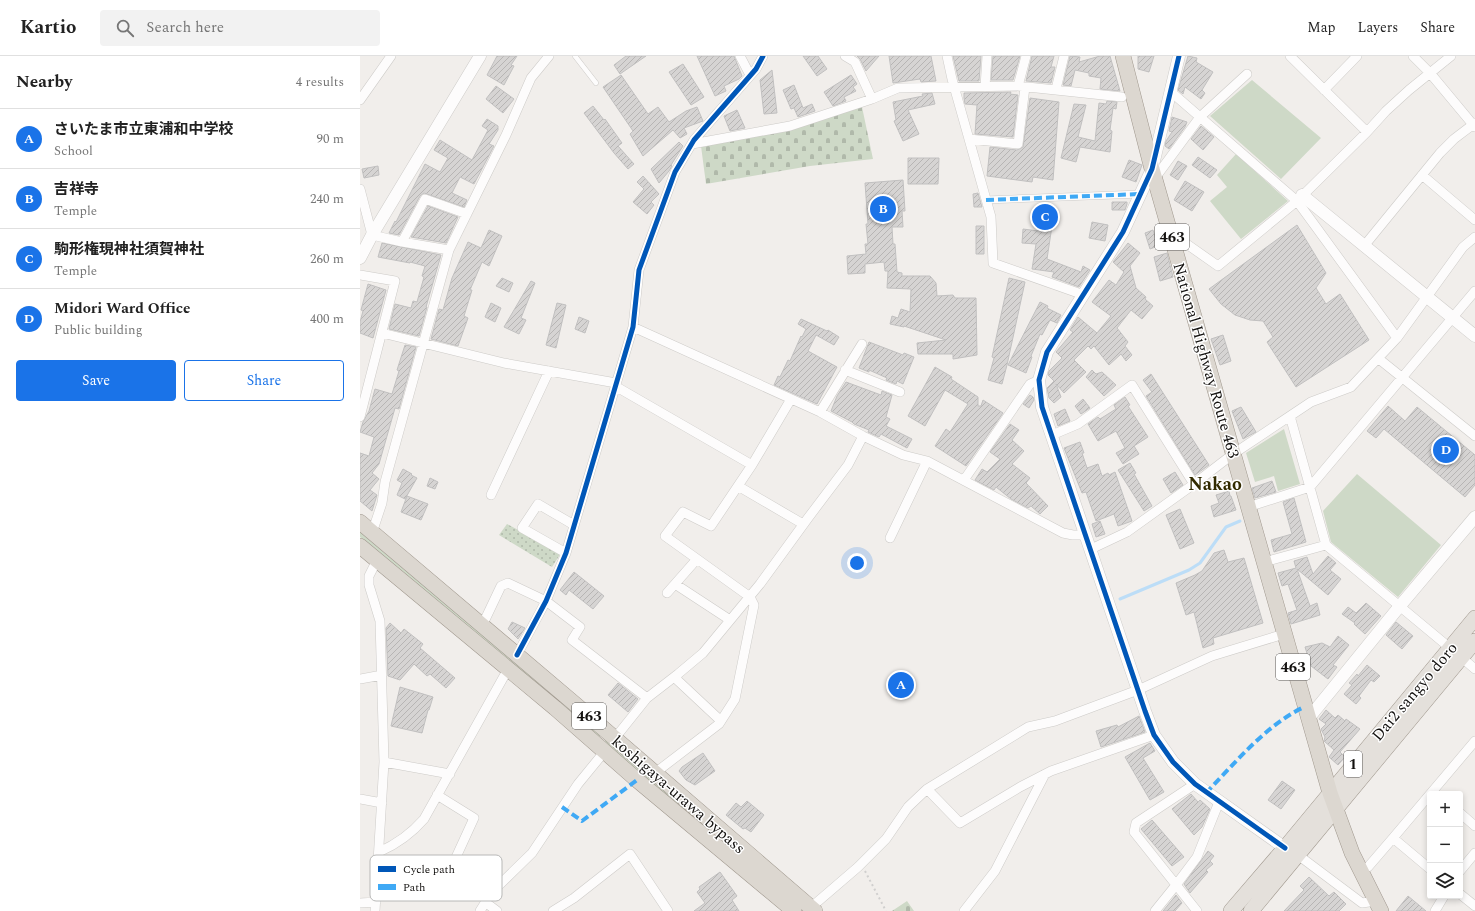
<!DOCTYPE html>
<meta charset="utf-8">
<style>
body{margin:0;font-family:Spectral,"Noto Sans JP",serif;background:#f2f2f2;color:#222}
.controls{position:absolute;right:12px;bottom:12px;display:grid;overflow:hidden;border-radius:4px;box-shadow:0 2px 6px #0003}
.controls button{width:36px;height:36px;display:grid;place-items:center;padding:0;border:0;border-bottom:1px solid #e0e0e0;background:#fff;color:#222;font:20px sans-serif}
.you{position:absolute;left:497px;top:507px;width:14px;height:14px;margin:-10px;border:3px solid #fff;border-radius:50%;background:#1a73e8;box-shadow:0 0 0 6px #1a73e833}
.badge{display:grid;place-items:center;width:26px;height:26px;border-radius:50%;background:#1a73e8;color:#fff;font-size:13px;font-weight:700}
.pin{position:absolute;translate:-50% -50%;border:2px solid #fff;box-shadow:0 1px 4px #0006}
.list{margin:0;padding:0;list-style:none}
h2{display:flex;justify-content:space-between;align-items:center;height:52px;margin:0;padding:0 16px;font-size:17px}
h2 small{font-size:13px;font-weight:400;color:#767676}
.list li{display:grid;grid-template-columns:26px 1fr auto;gap:12px;align-items:center;box-sizing:border-box;height:60px;padding:0 16px;border-top:1px solid #e0e0e0}
.list b{display:block;font-size:15px;white-space:nowrap}
.list p{margin:0;font-size:13px;white-space:nowrap;color:#767676}
.list em{font-size:13px;font-style:normal;color:#767676}
.actions{display:flex;gap:8px;padding:12px 16px}
.actions a{flex:1;padding:9px 0;border:1px solid #1a73e8;border-radius:4px;text-align:center;font-size:14px;color:#1a73e8}
.actions .main{background:#1a73e8;color:#fff}
.icon{flex:none;width:22px;height:22px;fill:none;stroke:currentColor;stroke-width:2;stroke-linecap:round;stroke-linejoin:round}
.map{position:relative;flex:none;width:1115px;height:855px;overflow:hidden}
header{display:flex;align-items:center;gap:24px;box-sizing:border-box;height:56px;padding:0 20px;background:#fff;border-bottom:1px solid #e0e0e0}
header strong{font-size:19px}
nav{display:flex;gap:22px;margin-inline-start:auto;font-size:14px}
.search{width:280px;height:36px;background:#f2f2f2;display:flex;align-items:center;gap:10px;box-sizing:border-box;padding:0 14px;border-radius:4px;color:#767676;font-size:15px}
main{display:flex}
aside{flex:1;background:#fff}
.map>svg:first-child{display:block}
.grass{fill:#ced9c7}
.cemetery{fill:url(#cemetery-stones)}
.garden{fill:url(#garden-dots)}
.lines{fill:none;stroke-linecap:round;stroke-linejoin:round}
.stream{stroke:#bcddf7;stroke-width:3}
.building{fill:url(#building-hatch);stroke:#c1c0c0}
.service-casing{stroke:#cdcbc8;stroke-width:5.5}
.pedestrian-casing{stroke:#cdcbc8;stroke-width:8}
.minor-casing{stroke:#cdcbc8;stroke-width:10}
.tertiary-casing{stroke:#cdcbc8;stroke-width:13}
.primary-casing{stroke:#a0988e;stroke-width:16}
.trunk-casing{stroke:#a0988e;stroke-width:16}
.path{stroke:#d0cfce;stroke-width:2;stroke-dasharray:2 3;stroke-linecap:butt}
.service{stroke:#fdfcfc;stroke-width:4.5}
.pedestrian{stroke:#fdfcfc;stroke-width:7}
.minor{stroke:#fdfcfc;stroke-width:9}
.tertiary{stroke:#fdfcfc;stroke-width:12}
.primary{stroke:#e4e0db;stroke-width:15}
.trunk{stroke:#dcd7d0;stroke-width:15}
.quiet{stroke:#3fa9f5;stroke-width:4;stroke-dasharray:8 4;stroke-linecap:butt}
.cycleway-casing{stroke:#fff;stroke-width:8}
.cycleway{stroke:#0057b8;stroke-width:5}
.labels{text-anchor:middle;stroke-width:3;stroke-linejoin:round;paint-order:stroke}
.shield{fill:#fff;stroke:#5a5857;stroke-width:1}
.shield-label{font-size:15px;font-weight:bold;fill:#13110f}
.street-label{font-size:16px;fill:#13110f;stroke:#fff}
.quarter-label{font-size:18px;font-weight:bold;fill:#322b00;stroke:#fff}
.key{fill:#fff;stroke:#b8b8b7;stroke-width:1}
.key-label{font-size:11px;fill:#13110f}
</style>
<header>
<strong>Kartio</strong>
<div class="search"><svg class="icon" aria-label="search" viewBox="0 0 24 24"><circle cx="10" cy="10" r="6"/><path d="M15 15l6 6"/></svg>Search here</div>
<nav><a>Map</a><a>Layers</a><a>Share</a></nav>
</header>
<main>
<aside>
<h2>Nearby<small>4 results</small></h2>
<ul class="list">
<li><span class="badge">A</span><div><b>さいたま市立東浦和中学校</b><p>School</p></div><em>90 m</em></li>
<li><span class="badge">B</span><div><b>吉祥寺</b><p>Temple</p></div><em>240 m</em></li>
<li><span class="badge">C</span><div><b>駒形権現神社須賀神社</b><p>Temple</p></div><em>260 m</em></li>
<li><span class="badge">D</span><div><b>Midori Ward Office</b><p>Public building</p></div><em>400 m</em></li>
</ul>
<div class="actions"><a class="main">Save</a><a>Share</a></div>
</aside>
<div class="map">
<svg width="1115" height="855" viewBox="0 0 1115 855">
<defs>
<pattern id="cemetery-stones" width="16" height="16" patternUnits="userSpaceOnUse"><rect width="16" height="16" fill="#ced9c7"/><path d="M2 7V4a2 2 0 0 1 4 0v3zM10 15v-3a2 2 0 0 1 4 0v3z" fill="#b0b9aa"/></pattern>
<pattern id="garden-dots" width="8" height="8" patternUnits="userSpaceOnUse"><rect width="8" height="8" fill="#ced9c7"/><path d="M2 2h.1M6 6h.1" fill="none" stroke="#b0b9aa" stroke-width="1.8" stroke-linecap="round"/></pattern>
<pattern id="building-hatch" width="6" height="6" patternUnits="userSpaceOnUse"><rect width="6" height="6" fill="#d6d4d3"/><path d="M-1 1l2-2M0 6l6-6M5 7l2-2" fill="none" stroke="#b7b5b4"/></pattern>
</defs>
<rect width="100%" height="100%" fill="#f1eeeb"/>
<path class="grass" d="M892,24L961,82L921,123L850,60Z
M876,98L928,145L881,183L850,145L867,131L857,119Z
M924,373L940,428L918,435L914,420L895,426L886,397Z
M997,418L1081,489L1038,541L971,486L963,455Z
M0,475L241,678L238,683L0,481Z
M246,683L388,806L387,809L243,688Z"/>
<path class="cemetery" d="M502,51L513,103L450,110L346,128L341,90L430,71Z
M547,845L554,855H532Z"/>
<path class="garden" d="M147,468L201,497L192,511L139,479Z"/>
<g class="lines">
<path class="stream" d="M760,543L829,514L840,507L866,471L880,465"/>
</g>
<path class="building" d="M137,0H157L151,9L154,10L144,29L127,19Z
M266,0H286L260,18L254,9Z
M337,0H374L382,20L379,23L364,30L366,35L355,40Z
M443,0H458L467,13L457,20Z
M497,0H519L506,15L500,3Z
M529,0H571L576,25L561,26L560,23L533,27Z
M593,0H621L619,25H599Z
M633,0H660L653,24H631Z
M672,0H694L691,11H695L691,27L666,25Z
M710,0L720,1L719,6L740,0H750L760,35L740,33L741,22L729,20V17L715,14L711,30L703,29Z
M778,0H794L789,16L778,13Z
M828,0L837,2L836,6L853,16L842,34L845,37L841,43L825,31L823,38L818,34Z
M323,8L344,41L331,49L309,16Z
M412,14L417,57L404,58L400,24Z
M261,19L288,58L298,51L309,66L326,55L337,51L343,65L324,72L327,78L320,82L313,74L283,100L270,78L273,75L243,31Z
M491,19L497,28L493,31L496,35L484,41L486,45L473,50L464,36Z
M434,29L443,52L452,48L455,55L438,61L434,52L431,53L423,34Z
M136,30L154,43L143,57L126,43Z
M651,36L650,38L658,39L653,81L615,78L617,49L605,48L604,42V37Z
M572,37L575,48L548,54L559,78L543,85L534,65L536,64L533,46L563,40L562,38Z
M670,42L699,46L693,124L673,121L672,126L627,120L630,91L657,94L663,91Z
M747,45L757,46L756,53L753,52L750,74L752,75L750,96L720,91L716,106L701,102L714,48L726,49L718,81L735,85L739,47L746,48Z
M233,50L244,64L245,63L262,87L258,90L274,108L268,113L254,97L224,57Z
M377,54L385,72L370,75L364,60Z
M812,61L827,66L825,71L809,93L805,90L806,85L812,76L809,75Z
M127,63L138,70V74L129,88L134,90L114,128L100,121L92,137L107,144L104,151L64,137L60,140L39,179L29,177L35,165L36,166L65,108L80,116L88,102L74,94L80,84L112,104L128,74L122,70Z
M841,70L854,81L843,94L831,83Z
M319,86L323,90L311,109L312,110L309,115L299,127L291,113Z
M838,101L857,114L850,122L832,109Z
M548,102H579L578,128H548Z
M769,104L782,109L776,126L762,121Z
M818,105L827,110L818,124L810,119Z
M18,110L19,119L4,122L2,113Z
M283,120L299,138L291,146L294,149L287,158L273,146L284,133L277,126Z
M543,124L545,155H542L543,171H532L533,188H535L537,216L542,217V220H570L576,227L577,240L593,239L595,242H616L617,299L593,303V298H558L557,287L586,284L544,270V271L530,268L532,260L538,262L541,253L550,256L551,233L527,232L528,215H525L524,206L505,208V217L488,218L487,200L506,198L505,188H508L506,168H508L505,127Z
M825,125L844,136L832,155L814,144Z
M618,137L622,151H614L613,138Z
M752,146H767V148L765,154H752Z
M68,150L98,161L86,187L51,181Z
M732,166L748,169L745,185L729,182Z
M679,168L692,170L687,203L721,216L723,210L730,214L719,231L692,221L694,216L672,213L676,188L662,187L663,173L678,175Z
M937,169L966,217L956,232L966,248L980,238L1009,284L936,331L907,286L913,281L903,265L890,264L875,259L861,248L849,233Z
M616,170H624V198H616Z
M129,174L142,180L129,210L122,206L110,234H112L104,260L108,262L98,290L71,283L79,253L83,254L92,222L108,186L121,192Z
M793,174L798,190L790,193L785,177Z
M22,187L81,199L66,251H67L59,280L29,273L35,248L51,252L53,245L57,246L64,221L62,220L65,210L50,206V207L18,201Z
M768,187L780,197L770,210L776,232L786,241L785,243L793,250L782,263L771,254L757,272L768,286L765,290L772,299L766,305L761,298L749,309L734,290L731,293L728,290L714,304L726,316L704,337L696,328L701,341L694,347L689,342L687,332L694,325L688,319L689,315L702,302L696,296L713,276L710,274L718,261L737,277L751,260L732,246L749,224L756,229L764,216L753,206Z
M807,197L813,221L800,225L794,201Z
M142,222L153,227L149,236L136,230Z
M649,222L665,226L647,309L642,328L628,324L634,302L632,301Z
M171,225L175,227L161,262L166,264L159,278L144,271Z
M8,228L26,234L13,282L0,277V266L3,255L1,254Z
M680,246L688,250L687,252L701,259L697,267L690,264L682,279L680,278L671,300L672,301L666,317L648,309Z
M131,247L141,252L135,266L125,261Z
M197,247L206,249L196,292L186,289Z
M219,261L229,265L225,277L215,273Z
M441,263L467,275L468,274L479,281L474,289L456,279L448,295L477,311L457,348L414,329L418,320L420,321L428,304L430,305L441,280L442,281L446,273L438,268Z
M863,279L871,305L860,309L851,283Z
M509,286L543,299L544,297L554,301L543,328L537,325L536,328L526,324L527,322L509,314V316L499,312Z
M45,289L56,291L39,353L35,352L19,408L12,417L19,423L10,434L17,439L12,455L0,445V397L9,400L14,381L0,376L3,366L9,355L15,333L32,338L39,315L37,314Z
M575,311L592,321L591,323L618,341V350H621L623,344L643,357L606,410L575,390L586,373L590,376L608,348L585,334L565,370L548,360Z
M732,314L736,318L742,316L756,329L744,340L726,321Z
M791,318L849,409L835,419L786,340L792,336L783,324Z
M486,326L521,339L522,335L532,339L526,361L530,363L526,370L552,383L547,392L521,378L519,381L508,376L509,374L494,368L492,366L471,355L477,340Z
M670,339L673,341L674,344L669,352L663,348Z
M765,341L770,349L768,350L788,381L774,390L779,398L763,408L756,397L765,392L756,375L738,385L728,368L738,361L740,363L756,353L754,349Z
M723,343L730,352L721,358L715,350Z
M1028,350L1045,365L1057,351L1115,399V429L1105,441L1024,373L1016,382L1007,375Z
M881,351L896,376L883,383L872,355Z
M705,353L710,365L698,370L694,358Z
M650,368L659,374L652,384L664,395L652,408L670,422L666,427L688,450L680,458L671,450L668,452L651,443L636,431L634,434L615,424L622,413L627,416L640,403L630,396Z
M720,386L724,397H722L727,412L738,408L742,420L748,417L749,419L755,416L772,465L758,470L754,458L736,465L726,436L722,437L704,392Z
M770,407L776,417L774,418L792,450L784,455L758,414Z
M43,413L52,418L51,419L57,422L45,443L37,439L42,427L37,424Z
M815,416L823,429L811,437L803,423Z
M70,422L78,426L75,433L67,430Z
M912,425L916,436L895,442L892,432Z
M869,435L870,440H871L876,454L854,461L851,450L859,447L856,439Z
M47,440L68,448L61,464L41,456Z
M934,442L946,486L914,496L911,484L932,478L923,446Z
M820,453L834,487L820,493L806,459Z
M740,465L745,478L736,481L732,468Z
M864,494L868,506L884,502L903,567L853,582L854,588L843,592L834,556L826,559L816,527L835,519L842,515L854,497Z
M968,500L976,507L970,514L981,523L968,539L937,513L950,550L957,547L960,559L931,568L928,557L937,554L928,528L922,530L918,517L936,512L934,505L947,501L953,518Z
M214,516L244,540L233,553L209,534L206,539L200,534Z
M1006,547L1021,560L1005,578L994,568L995,567L982,558L988,551L996,557Z
M152,566L165,572L158,583L148,573Z
M1036,566L1053,580L1042,593L1026,579Z
M30,567L41,577L44,573L63,588L60,592L95,622L86,632L70,618L67,620L54,608L40,624L28,620L26,572Z
M978,580L989,589L973,609L977,611L968,623L951,610L945,591L962,587L970,591Z
M1007,609L1020,620L1014,626L1011,624L999,640L1001,642L996,648L984,638L992,629L989,627L997,618L998,620Z
M258,627L278,643L268,656L248,639Z
M40,631L73,641L69,654H68L62,677L31,670Z
M966,654L975,662L978,659L985,665L986,663L1000,673L980,696L985,701L978,709L969,701L974,694L964,685L965,681L961,673L966,668L959,663Z
M779,660L785,676L741,691L736,675L757,669L758,671Z
M790,687L795,695L783,702L804,736L790,744L765,701Z
M343,697L355,715L335,729L326,724L319,715L322,711Z
M922,725L935,734L921,753L908,744Z
M831,738L838,746L840,744L850,753L842,771L834,779L812,753Z
M387,745L404,759L391,776L385,772L383,773L366,759L376,747L381,751Z
M792,764L824,801L812,810L781,773Z
M848,795L854,800L850,805L853,808L846,814L848,816L830,837L824,828Z
M360,816L377,840L372,844L379,855H334L345,847L337,836L340,833L339,831Z
M949,821L969,840L974,836L986,848L979,855H924L944,834L940,830Z
M816,839L822,847L815,855H803Z
M1048,840L1066,855H1036Z"/>
<g class="lines">
<defs>
<path id="service" d="M215,0L236,27"/>
<path id="pedestrian" d="M626,144L781,138"/>
<path id="minor" d="M380,0L390,19
M485,0L495,6L512,43
M587,0L592,23L631,161L633,207L724,239
M930,0L1007,76
M1053,0L1070,17L1115,71
M658,30L666,0
M625,31L627,0
M696,33L704,0
M964,34L997,0
M810,35L937,145L1037,282
M0,44L31,0
M609,83L658,88L665,31
M332,88L430,70L512,43L538,32L658,30L762,41
M1062,119L1115,164
M795,122L840,61L887,18
M0,133L12,179L42,186L89,194
M811,177L858,210L937,145L1007,76L1026,55L1049,34L1091,0
M42,186L65,143L107,158
M1004,190L1080,97L1094,83L1115,67
M0,219L35,225L0,361
M273,271L460,356L503,380L543,399L567,405L703,477L713,479H726
M22,277L144,307L256,327
M1019,303L1115,380
M485,314L540,336
M255,330L392,409
M460,356L502,288
M930,360L966,489
M692,379L718,368L772,329L834,428
M604,424L670,328L679,324
M378,430L443,468
M131,439L189,315
M888,451L950,431L1115,235
M12,477L22,447L25,426L89,194L146,79L171,22L189,0
M530,482L567,405
M731,493L767,476L834,428L873,398L951,346L991,331L1037,282L1095,202L1103,191L1115,181
M206,497L162,472L178,448L214,469
M904,506L966,489L1090,592
M315,528L370,564
M307,537L337,503
M122,570L141,530L148,527L186,545L220,571L212,584L287,642
M157,599L186,545L206,497L273,271L279,214L315,116L334,84L396,13L403,0
M1101,601L1115,613
M314,621L361,665
M0,623L22,619
M255,682L287,642L318,618L343,597L400,528L448,462L488,409L503,380
M24,706L90,718
M295,717L359,668L375,643L394,549L390,541L305,480L323,456L351,470L392,409L431,343
M835,728L776,767L774,776L837,855
M567,733L600,767L660,731L691,715L794,679
M77,739L114,762L92,810L132,836
M0,743L22,747
M1100,757L1115,770
M1033,782L1070,813
M19,796C37,788 51,778 64,763L148,613
M938,799L1002,847L1016,845
M1000,815L1008,811L1033,782L1115,685
M1100,815L1115,797
M1100,838L1115,850
M125,846L137,855
M0,847L16,846
M448,854L498,811L526,783L548,751L567,733L668,671L695,665L778,634L852,600L924,578
M15,855L24,706L20,565L9,529V520L17,504
M120,855L132,836L172,797L218,728L245,695
M193,855L214,842L270,798L308,855
M604,855L635,815L685,718
M795,855L816,829L837,801L859,746
M1075,855L1084,840"/>
<path id="tertiary" d="M819,0L792,113L763,176L687,296L679,324L682,351L785,655L794,679L813,706L835,728L925,792
M942,139L1115,280
M0,202L12,179L120,0
M948,663L1039,551L1115,461"/>
<path id="primary" d="M871,855L925,792L1115,562
M891,855L1115,585"/>
<path id="trunk" d="M763,0L792,113L970,737L992,797L1021,855
M0,466L215,648L455,855
M0,490L195,652L277,724L434,855"/>
</defs>
<use href="#service" class="service-casing"/>
<use href="#pedestrian" class="pedestrian-casing"/>
<use href="#minor" class="minor-casing"/>
<use href="#tertiary" class="tertiary-casing"/>
<use href="#primary" class="primary-casing"/>
<use href="#trunk" class="trunk-casing"/>
<path class="path" d="M505,815L526,855"/>
<use href="#service" class="service"/>
<use href="#pedestrian" class="pedestrian"/>
<use href="#minor" class="minor"/>
<use href="#tertiary" class="tertiary"/>
<use href="#primary" class="primary"/>
<use href="#trunk" class="trunk"/>
<path class="quiet" d="M626,144L781,138
M846,737C875,707 906,669 944,651
M202,751L222,765L277,724"/>
<defs>
<path id="cycleway" d="M819,0L792,113L763,176L687,296L679,324L682,351L785,655L794,679L813,706L835,728L925,792
M157,599L186,545L206,497L273,271L279,214L315,116L334,84L396,13L403,0"/>
</defs>
<use href="#cycleway" class="cycleway-casing"/>
<use href="#cycleway" class="cycleway"/>
</g>
<g class="labels">
<g class="shield">
<rect x="795" y="168" width="34" height="26" rx="3"/>
<rect x="916" y="598" width="34" height="26" rx="3"/>
<rect x="212" y="647" width="34" height="26" rx="3"/>
<rect x="984" y="695" width="18" height="26" rx="3"/>
</g>
<g class="shield-label">
<text x="812" y="186">463</text>
<text x="933" y="616">463</text>
<text x="229" y="665">463</text>
<text x="993" y="713">1</text>
</g>
<g class="street-label">
<text transform="translate(847 304) rotate(74)" y="6">National Highway Route 463</text>
<text transform="translate(1054 635) rotate(-50)" y="6">Dai2 sangyo doro</text>
<text transform="translate(319 738) rotate(41)" y="6">koshigaya-urawa bypass</text>
</g>
<g class="quarter-label">
<text x="855" y="434">Nakao</text>
</g>
</g>
<rect x="10" y="799" width="132" height="46" rx="6" class="key"/>
<rect x="18" y="810" width="18" height="6" fill="#0057b8"/>
<rect x="18" y="828" width="18" height="6" fill="#3fa9f5"/>
<g class="key-label">
<text x="43" y="817">Cycle path</text>
<text x="43" y="835">Path</text>
</g>
</svg>
<div class="controls">
<button>+</button>
<button>−</button>
<button><svg class="icon" aria-label="layers" viewBox="0 0 24 24"><path d="M12 4l9 5-9 5-9-5zM3 14l9 5 9-5"/></svg></button>
</div>
<div class="you"></div>
<div class="pin badge" style="left:541px;top:629px">A</div>
<div class="pin badge" style="left:523px;top:153px">B</div>
<div class="pin badge" style="left:685px;top:161px">C</div>
<div class="pin badge" style="left:1086px;top:394px">D</div>
</div>
</main>
